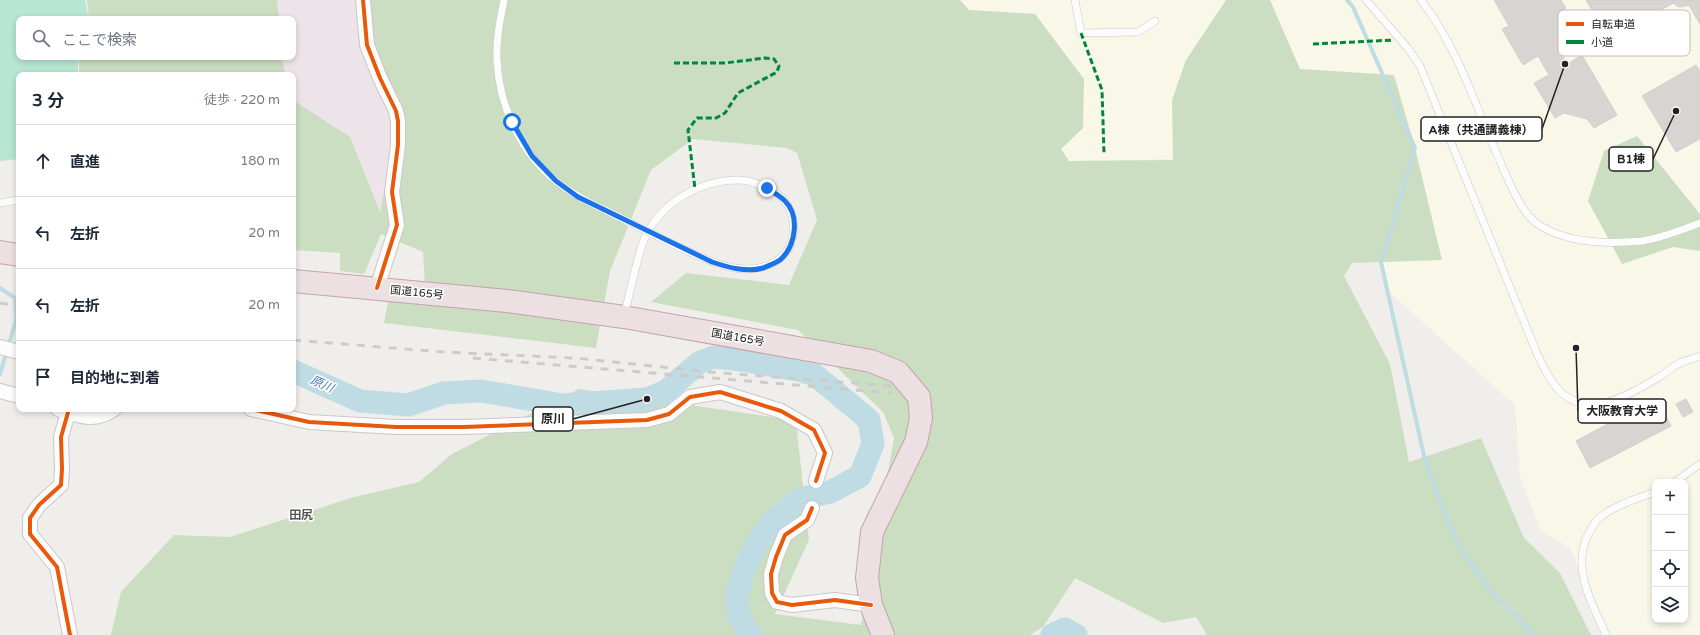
<!DOCTYPE html>
<html lang="ja">
<meta charset="utf-8">
<style>
body{margin:0;font-family:"Varela Round","Noto Sans JP",sans-serif;background:#f2f2f3;color:#1f2937}
.controls{position:absolute;right:12px;bottom:12px;display:grid;overflow:hidden;border-radius:8px;box-shadow:0 2px 6px #0003}
.controls button{width:36px;height:36px;display:grid;place-items:center;padding:0;border:0;border-bottom:1px solid #e0e1e3;background:#fff;color:#1f2937;font:20px sans-serif}
.stop{position:absolute;width:12px;height:12px;margin:-9px;border:3px solid #1a73e8;border-radius:50%;background:#fff}
.stop.end{background:#1a73e8;border-color:#fff;box-shadow:0 1px 4px #0008}
.list{margin:0;padding:0;list-style:none}
h2{display:flex;justify-content:space-between;align-items:center;height:52px;margin:0;padding:0 16px;font-size:17px}
h2 small{font-size:13px;font-weight:400;color:#747a83}
.list li{display:grid;grid-template-columns:26px 1fr auto;gap:12px;align-items:center;box-sizing:border-box;height:72px;padding:0 16px;border-top:1px solid #e0e1e3}
.list b{display:block;font-size:15px;white-space:nowrap}
.list em{font-size:13px;font-style:normal;color:#747a83}
.icon{flex:none;width:22px;height:22px;fill:none;stroke:currentColor;stroke-width:2;stroke-linecap:round;stroke-linejoin:round}
.map{position:relative;flex:none;width:1700px;height:635px;overflow:hidden}
.search{position:absolute;background:#fff;box-shadow:0 2px 6px #0003;left:16px;top:16px;width:280px;height:44px;display:flex;align-items:center;gap:10px;box-sizing:border-box;padding:0 14px;border-radius:8px;color:#747a83;font-size:15px}
.panel{position:absolute;background:#fff;box-shadow:0 2px 6px #0003;left:16px;top:72px;width:280px;height:340px;border-radius:8px}
.map>svg:first-child{display:block}
.industrial{fill:#ede4e9}
.education{fill:#f8f7e8;fill-rule:evenodd}
.forest{fill:#cbdec1}
.pitch{fill:#b7e6d2}
.lines{fill:none;stroke-linecap:round;stroke-linejoin:round}
.stream{stroke:#bfdbe3;stroke-width:4}
.river{stroke:#bfdbe3;stroke-width:23}
.building{fill:#d7d4d2;stroke:#d3d0cc}
.lane-casing{stroke:#c9c8c7;stroke-width:8}
.street-casing{stroke:#c9c8c7;stroke-width:16}
.highway-casing{stroke:#c5a2ac;stroke-width:24}
.lane{stroke:#fdfcfc;stroke-width:7}
.street{stroke:#fdfcfc;stroke-width:14}
.highway{stroke:#ece0e2;stroke-width:22}
.rail{stroke:#ccc;stroke-width:3;stroke-dasharray:8 8;stroke-linecap:butt}
.lane-bridge-casing{stroke:#c9c8c7;stroke-width:8;stroke-linecap:butt}
.lane-bridge{stroke:#fdfcfc;stroke-width:7}
.quiet{stroke:#00873e;stroke-width:3;stroke-dasharray:6 3;stroke-linecap:butt}
.cycleway-casing{stroke:#fff;stroke-width:6}
.cycleway{stroke:#e8590c;stroke-width:4}
.route{stroke:#1a73e8;stroke-width:5}
.labels{text-anchor:middle;stroke-width:3;stroke-linejoin:round;paint-order:stroke}
.street-label{font-size:11px;fill:#222;stroke:#fff}
.water-label{font-size:12px;font-style:italic;fill:#4a7aab;stroke:#fff}
.neighbourhood-label{font-size:12px;font-weight:bold;fill:#555;stroke:#fff}
.key{fill:#fff;stroke:#bdbdbd;stroke-width:1}
.key-label{font-size:11px;fill:#222}
.leader{fill:none;stroke:#222;stroke-width:1.5}
.callout-dot{fill:#222;stroke:#fff;stroke-width:1.5}
.callout{fill:#fff;stroke:#222;stroke-width:1.5}
.callout-label{font-size:12px;text-anchor:middle;font-weight:bold;fill:#222}
</style>
<div class="map">
<svg width="1700" height="635" viewBox="0 0 1700 635">
<rect width="100%" height="100%" fill="#f0eeeb"/>
<path class="industrial" d="M277,0H363L398,121L379,213L350,137L293,100V75H285L282,57H293V19H279Z"/>
<path class="education" d="M960,0H1700V635H1606L1570,548L1541,531L1520,477L1515,405L1388,291L1381,262L1342,157L1069,161L1061,149L1083,128L1035,14L969,10ZM1655,482H1685V620H1655Z"/>
<path class="forest" d="M87,0H277L279,19H89Z
M363,0H960L969,10L1035,14L1084,79L1083,128L1061,149L1069,161L1173,160L1172,100L1186,60L1226,0H1270L1300,69L1394,75L1415,148L1442,260L1352,263L1344,276L1390,364L1409,462L1481,438L1524,538L1560,573L1591,635H1207L1196,617L1163,623L1075,578L1043,627L1030,635H111L121,592L174,535L230,537L354,497L419,482L452,454L579,389L801,421L797,431L809,540L775,614L861,625L894,438L883,412L798,330L651,302L686,273L789,285L817,220L797,153L787,148L693,139L651,170L610,271L596,348L384,323L388,302L425,286L423,252L381,234L364,274L340,271V253L293,250V100L350,137L380,212L398,120L380,78Z
M79,57H282L285,75H79Z
M1637,136L1700,214V251L1673,247L1622,264L1588,201L1604,151Z"/>
<path class="pitch" d="M0,0H85L89,19H19V57H78V75H19V159L0,161Z"/>
<g class="lines">
<path class="stream" d="M1347,0L1353,7L1415,148L1381,262L1424,456L1448,523L1464,555L1498,600L1519,618L1533,635
M0,288L15,298L16,320L0,374"/>
<path class="river" d="M293,371L360,401L408,405L444,393L481,391L563,405L647,399L666,391L700,362L714,357L741,360L803,371L815,375L869,420L873,444L860,476L830,492L800,499L773,521L757,543L744,570L737,593L738,615L751,635
M1052,635L1065,629L1076,635"/>
</g>
<path class="building" d="M1494,0H1561L1566,8L1557,13L1578,48L1563,56L1568,64L1582,55L1617,115L1594,128L1587,119L1564,113L1555,118L1534,83L1549,75L1538,56L1523,65L1502,29L1509,26Z
M1586,0H1700V24L1689,5L1680,7L1677,6L1673,3L1609,39Z
M1587,0H1672L1673,3L1609,39Z
M1686,0H1700V24L1689,5Z
M1696,65L1700,71V139L1676,152L1642,96Z
M1656,398L1671,426L1590,468L1576,441Z
M1686,399L1693,412L1683,417L1676,404Z"/>
<g class="lines">
<defs>
<path id="lane" d="M504,0C500,20 496,40 497,60C499,106 521,154 557,182C573,194 589,203 607,211
M1075,0L1081,33L1138,32L1155,21
M1366,0L1407,47L1420,66L1538,356C1545,369 1551,384 1563,394C1592,418 1633,393 1659,377C1666,373 1672,367 1680,363C1686,360 1693,359 1700,356
M1421,0C1456,45 1474,101 1496,152C1505,172 1519,210 1536,223C1566,244 1607,244 1642,241C1661,238 1682,230 1700,223
M0,203L19,200
M624,316C630,292 635,268 642,245C656,205 698,180 739,180C752,180 779,191 786,203C794,214 795,227 792,240C789,252 781,259 771,264C740,278 707,260 679,247
M1675,482L1700,464
M1606,635C1593,605 1573,572 1586,539C1589,533 1593,525 1597,520C1612,506 1636,499 1655,492"/>
<path id="street" d="M363,0L367,45L380,78L396,111L398,121V145L392,192L397,225L377,288
M0,347L19,352
M0,391L19,396
M58,409C79,416 94,423 114,409
M69,409L61,437L62,469L61,485L39,505L30,518V534L57,567L70,635
M251,409L309,422L396,427H464L647,420L669,414L690,397L720,392L781,411L814,430L825,453L816,481
M812,508L807,520L785,535L776,557L771,574L772,593L777,602L792,605L835,600L871,605"/>
<path id="highway" d="M0,252L19,255
M293,281L507,301L624,317L871,361L898,372L919,397L921,418L916,442L872,532L867,578L871,605L883,635"/>
</defs>
<use href="#lane" class="lane-casing"/>
<use href="#street" class="street-casing"/>
<use href="#highway" class="highway-casing"/>
<use href="#lane" class="lane"/>
<use href="#street" class="street"/>
<use href="#highway" class="highway"/>
<path class="rail" d="M0,303L19,306
M293,340L443,352L575,358L710,372L892,386
M473,358L892,393"/>
<defs>
<path id="lane-bridge" d="M607,211L679,247"/>
</defs>
<use href="#lane-bridge" class="lane-bridge-casing"/>
<use href="#lane-bridge" class="lane-bridge"/>
<path class="quiet" d="M1081,33L1102,90L1104,153
M1313,44L1394,40
M674,63H725L765,58L774,59L779,66L777,72L738,93L725,113L716,118H697L688,130L695,189"/>
<defs>
<path id="cycleway" d="M363,0L367,45L380,78L396,111L398,121V145L392,192L397,225L377,288
M69,409L61,437L62,469L61,485L39,505L30,518V534L57,567L70,635
M251,409L309,422L396,427H464L647,420L669,414L690,397L720,392L781,411L814,430L825,453L816,481
M812,508L807,520L785,535L776,557L771,574L772,593L777,602L792,605L835,600L871,605"/>
</defs>
<use href="#cycleway" class="cycleway-casing"/>
<use href="#cycleway" class="cycleway"/>
</g>
<g class="lines">
<path class="route" d="M512,122L532,156L556,181L578,197L712,262C727,267 747,273 763,268C768,266 776,263 780,260C796,246 800,216 785,201C780,196 773,192 767,188"/>
</g>
<g class="labels">
<g class="street-label">
<text transform="translate(417 292) rotate(6)" y="4">国道165号</text>
<text transform="translate(738 337) rotate(10)" y="4">国道165号</text>
</g>
<g class="water-label">
<text transform="translate(322 384) rotate(24)" y="4">原川</text>
</g>
<g class="neighbourhood-label">
<text x="301" y="519">田尻</text>
</g>
</g>
<rect x="1558" y="10" width="132" height="46" rx="6" class="key"/>
<rect x="1566" y="22" width="18" height="4" fill="#e8590c"/>
<rect x="1566" y="40" width="18" height="4" fill="#00873e"/>
<g class="key-label">
<text x="1591" y="28">自転車道</text>
<text x="1591" y="46">小道</text>
</g>
<path class="leader" d="M1565 64L1542 129M1676 111L1653 159M1576 348L1578 411M647 399L573 419"/>
<g class="callout-dot">
<circle cx="1565" cy="64" r="4"/>
<circle cx="1676" cy="111" r="4"/>
<circle cx="1576" cy="348" r="4"/>
<circle cx="647" cy="399" r="4"/>
</g>
<g class="callout">
<rect x="1421" y="117" width="121" height="24" rx="4"/>
<rect x="1609" y="147" width="44" height="24" rx="4"/>
<rect x="1578" y="399" width="88" height="24" rx="4"/>
<rect x="533" y="407" width="40" height="24" rx="4"/>
</g>
<g class="callout-label">
<text x="1481" y="134">A棟（共通講義棟）</text>
<text x="1631" y="163">B1棟</text>
<text x="1622" y="415">大阪教育大学</text>
<text x="553" y="423">原川</text>
</g>
</svg>
<div class="controls">
<button>+</button>
<button>−</button>
<button><svg class="icon" aria-label="locate" viewBox="0 0 24 24"><circle cx="12" cy="12" r="6"/><path d="M12 2v4M12 18v4M2 12h4M18 12h4"/></svg></button>
<button><svg class="icon" aria-label="layers" viewBox="0 0 24 24"><path d="M12 4l9 5-9 5-9-5zM3 14l9 5 9-5"/></svg></button>
</div>
<div class="stop" style="left:512px;top:122px"></div>
<div class="stop end" style="left:767px;top:188px"></div>
<div class="search"><svg class="icon" aria-label="search" viewBox="0 0 24 24"><circle cx="10" cy="10" r="6"/><path d="M15 15l6 6"/></svg>ここで検索</div>
<section class="panel">
<h2>3 分<small>徒歩 · 220 m</small></h2>
<ul class="list">
<li><svg class="icon" aria-label="ahead" viewBox="0 0 24 24"><path d="M12 20V5M6 11l6-6 6 6"/></svg><div><b>直進</b></div><em>180 m</em></li>
<li><svg class="icon" aria-label="left" viewBox="0 0 24 24"><path d="M17 20v-9H6M10 6l-5 5 5 5"/></svg><div><b>左折</b></div><em>20 m</em></li>
<li><svg class="icon" aria-label="left" viewBox="0 0 24 24"><path d="M17 20v-9H6M10 6l-5 5 5 5"/></svg><div><b>左折</b></div><em>20 m</em></li>
<li><svg class="icon" aria-label="arrive" viewBox="0 0 24 24"><path d="M6 21V4h12l-3 4 3 4H6"/></svg><div><b>目的地に到着</b></div></li>
</ul>
</section>
</div>
